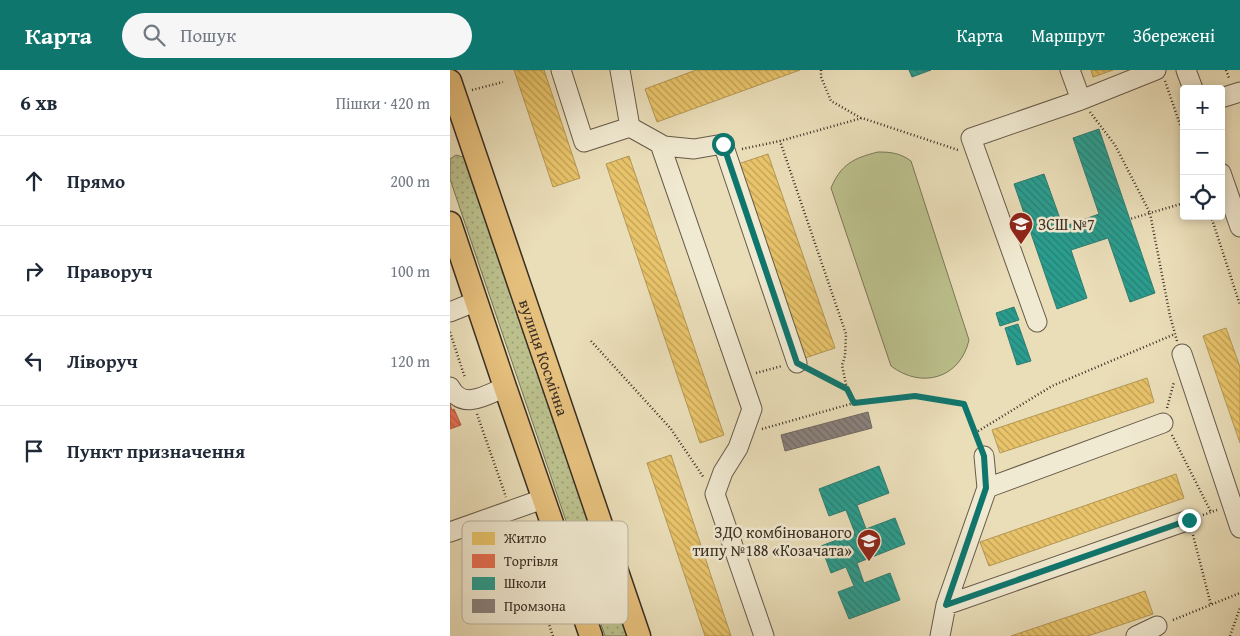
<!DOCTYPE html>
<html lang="uk">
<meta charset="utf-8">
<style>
body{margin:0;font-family:"Gentium Book Plus",serif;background:#f6f6f7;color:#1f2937}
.controls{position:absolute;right:15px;top:15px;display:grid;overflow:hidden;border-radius:5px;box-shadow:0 2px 8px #0003}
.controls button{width:45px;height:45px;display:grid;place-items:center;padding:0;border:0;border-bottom:1px solid #e0e1e3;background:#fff;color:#1f2937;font:25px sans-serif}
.stop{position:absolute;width:15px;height:15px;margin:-11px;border:4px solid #0f766e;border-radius:50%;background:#fff}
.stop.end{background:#0f766e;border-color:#fff;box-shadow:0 1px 5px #0008}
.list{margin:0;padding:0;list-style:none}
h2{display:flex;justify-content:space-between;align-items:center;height:65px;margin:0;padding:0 20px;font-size:21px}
h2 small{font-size:16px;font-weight:400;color:#747a83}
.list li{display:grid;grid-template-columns:32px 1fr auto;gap:15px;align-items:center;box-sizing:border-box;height:90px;padding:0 20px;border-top:1px solid #e0e1e3}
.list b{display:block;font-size:19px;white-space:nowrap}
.list em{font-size:16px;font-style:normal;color:#747a83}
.icon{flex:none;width:28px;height:28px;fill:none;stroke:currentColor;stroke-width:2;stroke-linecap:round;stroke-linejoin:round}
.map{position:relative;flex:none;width:790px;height:566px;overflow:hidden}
header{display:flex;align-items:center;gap:30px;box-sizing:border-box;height:70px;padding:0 25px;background:#0f766e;color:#fff}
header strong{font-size:24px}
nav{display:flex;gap:28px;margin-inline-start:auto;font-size:18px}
.search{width:350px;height:45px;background:#f6f6f7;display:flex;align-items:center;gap:12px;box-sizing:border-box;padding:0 18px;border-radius:28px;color:#747a83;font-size:19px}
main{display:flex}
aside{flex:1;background:#fff}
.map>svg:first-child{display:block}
.grass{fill:url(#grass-dots);stroke:#7a7758}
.garden{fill:#bbc08c;stroke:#7a7758}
.homes{fill:url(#homes-back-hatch);stroke:#b49755}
.shops{fill:url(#shops-back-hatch);stroke:#b35c44}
.schools{fill:url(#schools-back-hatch);stroke:#2f7c6f}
.industry{fill:url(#industry-back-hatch);stroke:#726862}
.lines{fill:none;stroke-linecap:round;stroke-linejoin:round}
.minor-casing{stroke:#665a49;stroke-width:21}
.major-casing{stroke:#3a2e24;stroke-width:25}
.path{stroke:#3a2e24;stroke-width:2.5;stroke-dasharray:1 2.5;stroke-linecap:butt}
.minor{stroke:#f1ead2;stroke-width:19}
.major{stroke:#e5bf7c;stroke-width:22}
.route{stroke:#0f766e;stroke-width:6}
.labels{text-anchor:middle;stroke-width:5;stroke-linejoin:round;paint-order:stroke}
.poi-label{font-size:16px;fill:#3a2e24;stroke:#f1ead2;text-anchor:start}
.street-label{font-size:16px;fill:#3a2e24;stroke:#f1ead2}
.key{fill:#f1ead2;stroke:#bab29e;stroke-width:1}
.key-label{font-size:14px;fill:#3a2e24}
</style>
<header>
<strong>Карта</strong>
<div class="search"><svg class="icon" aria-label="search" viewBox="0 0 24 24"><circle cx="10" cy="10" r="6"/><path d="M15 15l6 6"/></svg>Пошук</div>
<nav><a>Карта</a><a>Маршрут</a><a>Збережені</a></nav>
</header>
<main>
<aside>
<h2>6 хв<small>Пішки · 420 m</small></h2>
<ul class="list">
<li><svg class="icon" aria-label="ahead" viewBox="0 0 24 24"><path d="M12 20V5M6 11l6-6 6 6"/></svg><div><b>Прямо</b></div><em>200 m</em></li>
<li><svg class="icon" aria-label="right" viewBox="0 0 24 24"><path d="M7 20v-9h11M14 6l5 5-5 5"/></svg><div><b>Праворуч</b></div><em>100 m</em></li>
<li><svg class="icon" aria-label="left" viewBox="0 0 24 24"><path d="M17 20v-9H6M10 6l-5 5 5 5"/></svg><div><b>Ліворуч</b></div><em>120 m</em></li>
<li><svg class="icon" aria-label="arrive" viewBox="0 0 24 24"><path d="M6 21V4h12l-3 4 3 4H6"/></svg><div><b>Пункт призначення</b></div></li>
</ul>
</aside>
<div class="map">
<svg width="790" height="566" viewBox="0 0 790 566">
<defs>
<pattern id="grass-dots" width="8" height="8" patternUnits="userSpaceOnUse" patternTransform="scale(1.25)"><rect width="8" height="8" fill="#bbc08c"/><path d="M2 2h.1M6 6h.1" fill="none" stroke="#999c72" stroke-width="1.8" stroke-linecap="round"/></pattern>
<pattern id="homes-back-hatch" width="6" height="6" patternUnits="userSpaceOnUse" patternTransform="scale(1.25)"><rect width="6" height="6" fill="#e9c46a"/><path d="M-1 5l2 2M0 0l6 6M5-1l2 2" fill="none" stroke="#bea057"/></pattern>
<pattern id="shops-back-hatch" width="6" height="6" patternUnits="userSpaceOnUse" patternTransform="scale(1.25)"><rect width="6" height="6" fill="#e76f51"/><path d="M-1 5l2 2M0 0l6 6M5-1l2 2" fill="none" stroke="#bc5c43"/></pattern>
<pattern id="schools-back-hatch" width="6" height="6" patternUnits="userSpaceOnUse" patternTransform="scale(1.25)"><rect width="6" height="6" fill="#2a9d8f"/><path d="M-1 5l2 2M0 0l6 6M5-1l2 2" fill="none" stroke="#258075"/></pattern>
<pattern id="industry-back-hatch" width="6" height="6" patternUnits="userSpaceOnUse" patternTransform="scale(1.25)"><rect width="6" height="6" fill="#8a817c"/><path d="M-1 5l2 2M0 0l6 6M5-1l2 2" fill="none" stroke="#726a65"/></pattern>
</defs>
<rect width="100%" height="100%" fill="#eadeb9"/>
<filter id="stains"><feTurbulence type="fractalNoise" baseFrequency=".004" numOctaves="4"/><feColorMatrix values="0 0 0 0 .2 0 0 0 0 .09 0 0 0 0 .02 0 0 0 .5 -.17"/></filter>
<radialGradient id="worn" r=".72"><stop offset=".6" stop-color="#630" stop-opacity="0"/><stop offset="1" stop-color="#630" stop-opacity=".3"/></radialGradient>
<path class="grass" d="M6,85L16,88L181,566H155L0,109V89Z"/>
<path class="garden" d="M428,82C441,82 450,83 461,91L519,270C510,309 471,319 441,296L381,118C391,94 404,88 428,82Z"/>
<path class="homes" d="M64,0H94L130,108L103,117Z
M246,0H350L207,52L195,19Z
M641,0H663L643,7Z
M318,84L385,278L355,288L288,94Z
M179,86L274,365L250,373L156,94Z
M776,258L790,297V373L753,266Z
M697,308L704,332L550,383L542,360Z
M221,385L281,566H255L197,393Z
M726,404L734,428L539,496L530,472Z
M695,521L703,544L638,566H561Z"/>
<path class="shops" d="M0,334L2,340L4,339L11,355L0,359Z"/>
<path class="schools" d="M459,0H481L462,7Z
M649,59L705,223L680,232L658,168L621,180L637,228L607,239L564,114L594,104L613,157L649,144L623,68Z
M564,237L569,250L550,256L546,243Z
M568,254L581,291L567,295L555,258Z
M429,396L439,423L407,435L416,459L445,448L455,474L407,493L414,513L440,503L450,530L399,549L388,522L404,516L396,497L381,503L371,476L405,463L396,440L379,446L369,419Z"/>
<path class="industry" d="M418,342L422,358L335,381L331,365Z"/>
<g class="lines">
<defs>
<path id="minor" d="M111,0L134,72L180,57L214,76L244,79L273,74L347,293
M170,0L180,57
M620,0L631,30L706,0
M736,0L743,19
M771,28L790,22
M210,74L302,339L288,378L273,402L265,424L314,566
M771,103L790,157
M0,242L27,231
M587,252L521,68L631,30
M732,284L790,458
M0,317C12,341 37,325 55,317
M537,418L713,353
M0,462L93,429
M496,535L739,450
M490,566L496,535L537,418L534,386
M686,566L707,556"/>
<g id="major">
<path id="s1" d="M0,11L189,566"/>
<path d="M0,153L55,317L141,566"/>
</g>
</defs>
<use href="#minor" class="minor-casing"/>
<use href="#major" class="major-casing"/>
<path class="path" d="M371,0V7L381,31L411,48
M776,0L779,8
M715,11L734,66
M22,20L53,12
M640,42L665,75L700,143L680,149
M292,79L330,71L412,48L508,80
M761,146L790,235
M0,262L15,308
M141,271L221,359L254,408
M727,271L720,246L700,143L734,133
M361,300L397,319
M306,303L332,296
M404,333L465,326L514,334L528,371
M717,338L724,312
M27,344L56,427
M312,359L404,333L397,319L392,295L395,286L396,264L330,71
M525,363L602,316L725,264
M722,365L761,442
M753,445L767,440
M65,456L103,566
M743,465L761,535
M723,550L790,523
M780,566L790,538"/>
<use href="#minor" class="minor"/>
<use href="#major" class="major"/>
</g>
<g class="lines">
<path class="route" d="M273,74L347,293L397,319L404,333L465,326L514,334L534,386L536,418L496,535L739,450"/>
</g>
<defs>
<symbol id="school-pin" viewBox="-11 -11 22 30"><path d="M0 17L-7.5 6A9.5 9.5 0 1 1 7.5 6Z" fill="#8f2418" stroke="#f1ead2"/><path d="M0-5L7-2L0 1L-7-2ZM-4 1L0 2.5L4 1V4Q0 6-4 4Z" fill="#fff"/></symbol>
</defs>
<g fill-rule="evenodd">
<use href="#school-pin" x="557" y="140" width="28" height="38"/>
<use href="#school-pin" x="405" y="457" width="28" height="38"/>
</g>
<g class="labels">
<g class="poi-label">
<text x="588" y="160">ЗСШ №7</text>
<text x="402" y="468" text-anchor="end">ЗДО комбінованого<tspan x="402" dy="18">типу №188 «Козачата»</tspan></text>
</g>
<g class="street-label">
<text dy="6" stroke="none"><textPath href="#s1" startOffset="292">вулиця Космічна</textPath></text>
</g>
</g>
<rect x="12" y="451" width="166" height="103" rx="8" class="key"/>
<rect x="22" y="462" width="23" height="13" fill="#e9c46a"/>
<rect x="22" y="484" width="23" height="14" fill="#e76f51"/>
<rect x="22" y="507" width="23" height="13" fill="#2a9d8f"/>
<rect x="22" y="529" width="23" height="14" fill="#8a817c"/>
<g class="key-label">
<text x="54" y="473">Житло</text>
<text x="54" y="496">Торгівля</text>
<text x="54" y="518">Школи</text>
<text x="54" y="541">Промзона</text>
</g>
<rect width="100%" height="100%" filter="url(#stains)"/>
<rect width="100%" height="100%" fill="url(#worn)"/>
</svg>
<div class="controls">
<button>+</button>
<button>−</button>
<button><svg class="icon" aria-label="locate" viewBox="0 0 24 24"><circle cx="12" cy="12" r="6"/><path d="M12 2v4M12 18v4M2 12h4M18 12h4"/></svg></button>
</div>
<div class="stop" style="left:273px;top:74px"></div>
<div class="stop end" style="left:739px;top:450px"></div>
</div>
</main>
